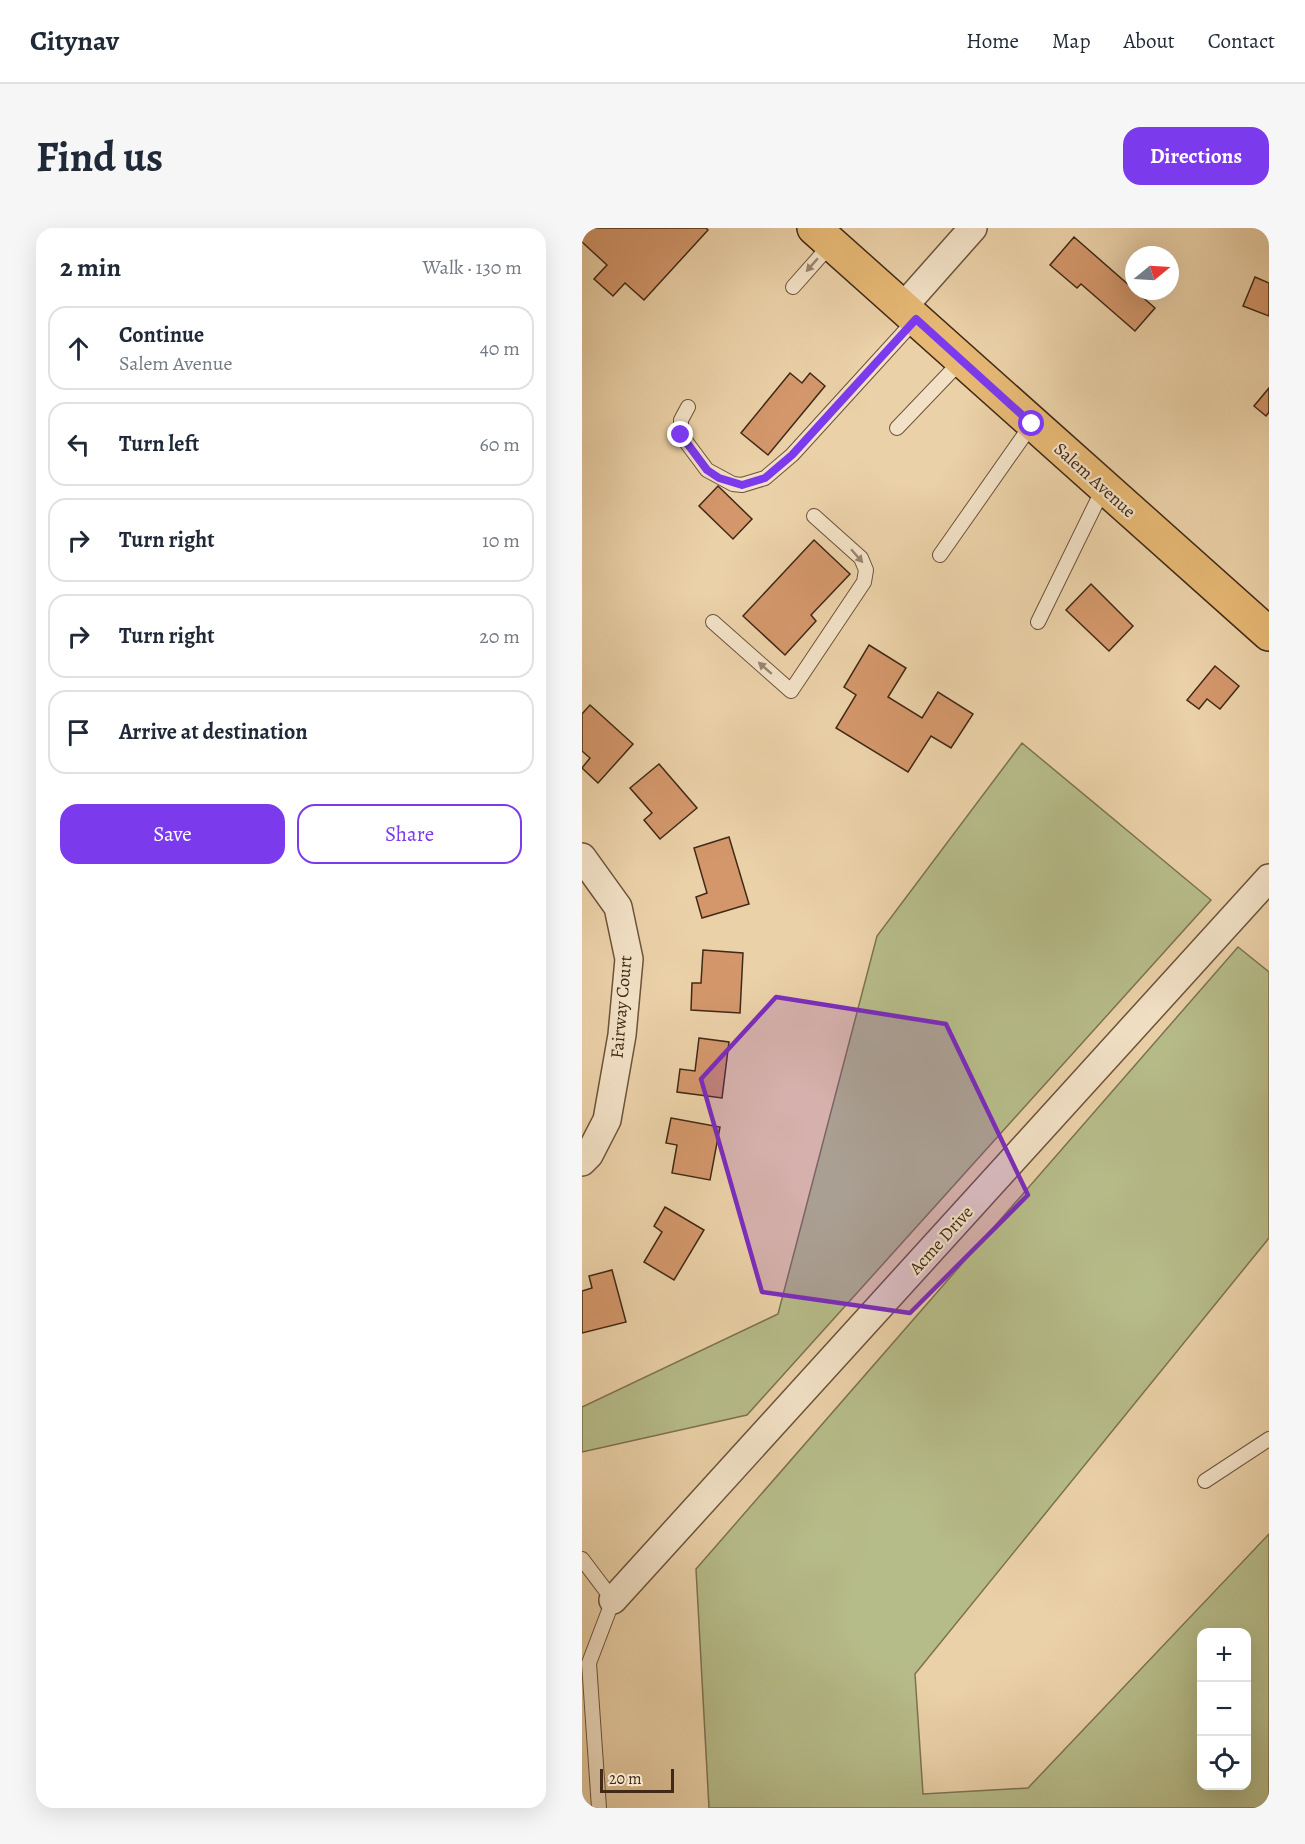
<!DOCTYPE html>
<meta charset="utf-8">
<style>
body{margin:0;font-family:Alegreya,serif;background:#f6f6f7;color:#1f2937}
.controls{position:absolute;right:18px;bottom:18px;display:grid;overflow:hidden;border-radius:12px;box-shadow:0 6px 24px #0002}
.controls button{width:54px;height:54px;display:grid;place-items:center;padding:0;border:0;border-bottom:2px solid #e0e1e3;background:#fff;color:#1f2937;font:30px sans-serif}
.compass{position:absolute;left:543px;top:18px;width:54px;height:54px;border-radius:50%;background:#fff;box-shadow:0 6px 24px #0002;rotate:72deg}
.scale{position:absolute;left:18px;bottom:15px;width:74px;box-sizing:border-box;padding-left:6px;border:3px solid #412917;border-top:0;font-size:16px;line-height:21px;white-space:nowrap;color:#412917;-webkit-text-stroke:4px #f2e1c6;paint-order:stroke}
.stop{position:absolute;width:18px;height:18px;margin:-14px;border:4px solid #7c3aed;border-radius:50%;background:#fff}
.stop.end{background:#7c3aed;border-color:#fff;box-shadow:0 2px 6px #0008}
.list{margin:0;padding:0;list-style:none}
h2{display:flex;justify-content:space-between;align-items:center;height:78px;margin:0;padding:0 24px;font-size:26px}
h2 small{font-size:20px;font-weight:400;color:#747a83}
.list li{display:grid;grid-template-columns:39px 1fr auto;gap:18px;align-items:center;box-sizing:border-box;height:84px;margin:0 12px 12px;padding:0 12px;border:2px solid #e0e1e3;border-radius:18px}
.list b{display:block;font-size:22px;white-space:nowrap}
.list p{margin:0;font-size:20px;white-space:nowrap;color:#747a83}
.list em{font-size:20px;font-style:normal;color:#747a83}
.actions{display:flex;gap:12px;padding:18px 24px}
.actions a{flex:1;padding:14px 0;border:2px solid #7c3aed;border-radius:18px;text-align:center;font-size:21px;color:#7c3aed}
.actions .main{background:#7c3aed;color:#fff}
.icon{flex:none;width:33px;height:33px;fill:none;stroke:currentColor;stroke-width:2;stroke-linecap:round;stroke-linejoin:round}
.map{position:relative;flex:none;width:687px;height:1580px;overflow:hidden;border-radius:18px}
header{display:flex;align-items:center;gap:36px;box-sizing:border-box;height:84px;padding:0 30px;background:#fff;border-bottom:2px solid #e0e1e3}
header strong{font-size:28px}
nav{display:flex;gap:33px;margin-inline-start:auto;font-size:21px}
.intro{display:flex;align-items:center;justify-content:space-between;box-sizing:border-box;height:144px;padding:0 36px}
h1{margin:0;font-size:42px}
.button{padding:15px 27px;border-radius:18px;background:#7c3aed;color:#fff;font-size:21px;font-weight:700}
main{display:flex;gap:36px;padding:0 36px}
aside{flex:1;background:#fff;border-radius:18px;box-shadow:0 6px 24px #0002}
.map>svg:first-child{display:block}
.green{fill:#b6bc89;stroke:#7c7250;stroke-width:1.5;fill-rule:evenodd}
.building{fill:#d3976b;stroke:#412917;stroke-width:1.5}
.lines{fill:none;stroke-linecap:round;stroke-linejoin:round}
.service-casing{stroke:#6c533b;stroke-width:16}
.minor-casing{stroke:#6c533b;stroke-width:30}
.primary-casing{stroke:#412917;stroke-width:36}
.service{stroke:#f2e1c6;stroke-width:14}
.minor{stroke:#f2e1c6;stroke-width:27}
.primary{stroke:#e6b874;stroke-width:33}
.oneway{fill:#9a856e}
.route{stroke:#7c3aed;stroke-width:8}
.marked{fill:#7b2cbf;fill-opacity:0.2;stroke:#7b2cbf;stroke-width:4.5;stroke-linejoin:round}
.labels{text-anchor:middle;stroke-width:4.5;stroke-linejoin:round;paint-order:stroke}
.street-label{font-size:18px;fill:#412917;stroke:#f2e1c6}
</style>
<header>
<strong>Citynav</strong>
<nav><a>Home</a><a>Map</a><a>About</a><a>Contact</a></nav>
</header>
<div class="intro"><h1>Find us</h1><a class="button">Directions</a></div>
<main>
<aside>
<h2>2 min<small>Walk · 130 m</small></h2>
<ul class="list">
<li><svg class="icon" aria-label="ahead" viewBox="0 0 24 24"><path d="M12 20V5M6 11l6-6 6 6"/></svg><div><b>Continue</b><p>Salem Avenue</p></div><em>40 m</em></li>
<li><svg class="icon" aria-label="left" viewBox="0 0 24 24"><path d="M17 20v-9H6M10 6l-5 5 5 5"/></svg><div><b>Turn left</b></div><em>60 m</em></li>
<li><svg class="icon" aria-label="right" viewBox="0 0 24 24"><path d="M7 20v-9h11M14 6l5 5-5 5"/></svg><div><b>Turn right</b></div><em>10 m</em></li>
<li><svg class="icon" aria-label="right" viewBox="0 0 24 24"><path d="M7 20v-9h11M14 6l5 5-5 5"/></svg><div><b>Turn right</b></div><em>20 m</em></li>
<li><svg class="icon" aria-label="arrive" viewBox="0 0 24 24"><path d="M6 21V4h12l-3 4 3 4H6"/></svg><div><b>Arrive at destination</b></div></li>
</ul>
<div class="actions"><a class="main">Save</a><a>Share</a></div>
</aside>
<div class="map">
<svg width="687" height="1580" viewBox="0 0 687 1580">
<rect width="100%" height="100%" fill="#ebd1a8"/>
<filter id="stains"><feTurbulence type="fractalNoise" baseFrequency=".00333" numOctaves="4"/><feColorMatrix values="0 0 0 0 .2 0 0 0 0 .09 0 0 0 0 .02 0 0 0 .5 -.17"/></filter>
<radialGradient id="worn" r=".72"><stop offset=".6" stop-color="#630" stop-opacity="0"/><stop offset="1" stop-color="#630" stop-opacity=".3"/></radialGradient>
<path class="green" d="M440,515L629,672L165,1187L0,1224V1179L196,1086L295,708Z
M656,719L687,744V1010L333,1446L341,1566L446,1560L687,1306V1580H127L114,1341ZM620,1404H664V1558H620Z"/>
<path class="building" d="M0,0H124L126,2L62,72L43,55L31,68L12,51L25,37L0,14Z
M492,9L573,80L553,103L499,56L495,60L468,37Z
M673,49L687,55V88L661,78Z
M208,145L220,155L228,145L243,158L186,227L159,205Z
M687,160V184L684,188L672,178Z
M136,258L170,291L151,311L117,278Z
M232,312L268,346L229,387L234,393L203,427L161,388Z
M509,356L551,398L527,423L484,382Z
M287,417L324,440L306,469L340,490L356,464L391,486L369,520L349,508L326,544L254,500L274,467L262,459Z
M633,438L657,458L638,481L625,471L617,481L605,472Z
M8,477L51,516L16,555L0,540L8,530L0,523V486Z
M77,536L115,580L78,611L62,592L70,585L48,560Z
M147,609L167,676L120,690L114,669L125,665L112,620Z
M121,722L161,725L158,785L109,782L110,755H119Z
M117,810L147,814L140,870L95,864L98,841L113,843Z
M89,890L138,899L128,952L90,945L95,917L84,915Z
M83,979L122,1002L92,1052L62,1034L80,1004L72,998Z
M30,1042L44,1094L0,1105V1063L10,1060L7,1048Z"/>
<g class="lines">
<defs>
<path id="service" d="M211,59L250,15
M106,179L99,192V207L125,242L151,256L160,257L183,250L210,227L334,91
M315,200L380,132
M358,327L450,196
M131,394L209,463L282,354L284,342L279,330L232,288
M456,394L522,259
M623,1253L687,1211
M0,1331L31,1372L7,1435L17,1580"/>
<path id="minor" d="M321,79L391,0
M0,629L36,679L47,731L40,807L25,892L7,927L0,934
M31,1372L687,650"/>
<path id="primary" d="M232,0L687,406"/>
</defs>
<use href="#service" class="service-casing"/>
<use href="#minor" class="minor-casing"/>
<use href="#primary" class="primary-casing"/>
<use href="#service" class="service"/>
<use href="#minor" class="minor"/>
<use href="#primary" class="primary"/>
</g>
<defs><path id="oneway-solid" d="M-6-.8H1V-3.2L6.5 0L1 3.2V.8H-6Z" transform="scale(1.5)"/></defs>
<g class="oneway">
<use href="#oneway-solid" transform="translate(230 37) rotate(131)"/>
<use href="#oneway-solid" transform="translate(275 328) rotate(49)"/>
<use href="#oneway-solid" transform="translate(183 440) rotate(-139)"/>
</g>
<g class="lines">
<path class="route" d="M99,207L125,242L137,250L160,257L183,250L210,227L334,91L450,196"/>
</g>
<path class="marked" d="M194,769L364,796L446,967L328,1085L180,1064L119,851Z"/>
<g class="labels">
<g class="street-label">
<text transform="translate(513 252) rotate(42)" y="6">Salem Avenue</text>
<text transform="translate(39 779) rotate(-85)" y="6">Fairway Court</text>
<text transform="translate(359 1012) rotate(-48)" y="6">Acme Drive</text>
</g>
</g>
<rect width="100%" height="100%" filter="url(#stains)"/>
<rect width="100%" height="100%" fill="url(#worn)"/>
</svg>
<div class="controls">
<button>+</button>
<button>−</button>
<button><svg class="icon" aria-label="locate" viewBox="0 0 24 24"><circle cx="12" cy="12" r="6"/><path d="M12 2v4M12 18v4M2 12h4M18 12h4"/></svg></button>
</div>
<svg class="compass" viewBox="-18 -18 36 36"><path d="M0-13l5 13h-10z" fill="#e53935"/><path d="M0 13l5-13h-10z" fill="#747a83"/></svg>
<div class="scale">20 m</div>
<div class="stop" style="left:450px;top:196px"></div>
<div class="stop end" style="left:99px;top:207px"></div>
</div>
</main>
